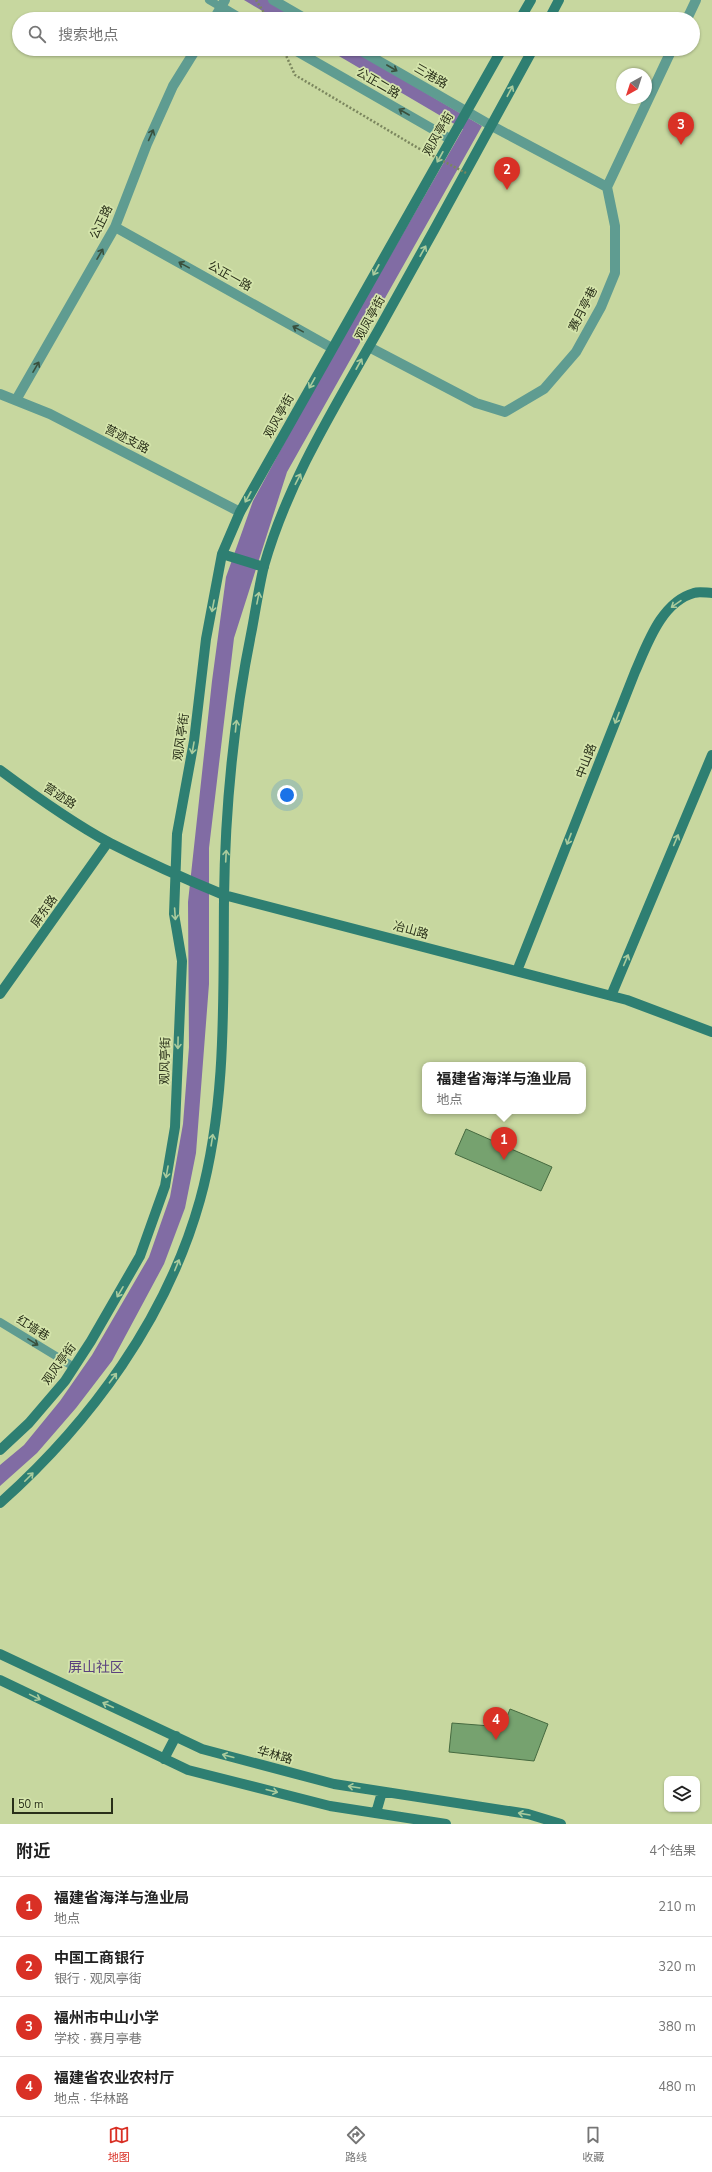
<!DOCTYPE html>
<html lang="zh">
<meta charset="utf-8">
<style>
body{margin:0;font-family:"Nunito Sans","Noto Sans SC",sans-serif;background:#f2f2f2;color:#222}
.controls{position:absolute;right:12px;bottom:12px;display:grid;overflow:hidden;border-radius:8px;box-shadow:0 1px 3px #0004}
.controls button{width:36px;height:36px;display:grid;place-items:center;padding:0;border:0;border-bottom:1px solid #e0e0e0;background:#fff;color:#222;font:20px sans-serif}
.compass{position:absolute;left:616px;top:68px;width:36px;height:36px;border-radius:50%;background:#fff;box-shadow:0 1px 3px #0004;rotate:219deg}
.scale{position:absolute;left:12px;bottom:10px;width:101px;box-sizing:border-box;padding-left:4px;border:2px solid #292f19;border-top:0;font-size:11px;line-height:14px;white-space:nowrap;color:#292f19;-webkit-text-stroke:3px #d4e4ab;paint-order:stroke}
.you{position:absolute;left:287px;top:795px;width:14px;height:14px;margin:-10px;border:3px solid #fff;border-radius:50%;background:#1a73e8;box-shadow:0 0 0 6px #1a73e833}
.badge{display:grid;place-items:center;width:26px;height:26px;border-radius:50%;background:#d93025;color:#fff;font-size:13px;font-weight:700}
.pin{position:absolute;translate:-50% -33px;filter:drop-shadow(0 1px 2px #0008)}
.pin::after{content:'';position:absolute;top:21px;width:14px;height:12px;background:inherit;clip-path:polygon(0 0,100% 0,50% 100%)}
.popup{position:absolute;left:422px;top:1062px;width:164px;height:52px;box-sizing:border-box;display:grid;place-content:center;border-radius:8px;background:#fff;filter:drop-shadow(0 1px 3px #0005);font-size:13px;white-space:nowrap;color:#767676}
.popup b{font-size:15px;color:#222}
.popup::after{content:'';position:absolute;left:50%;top:100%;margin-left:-8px;border:8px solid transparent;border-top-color:#fff}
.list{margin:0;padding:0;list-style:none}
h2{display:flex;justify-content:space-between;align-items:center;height:52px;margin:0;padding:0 16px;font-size:17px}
h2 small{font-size:13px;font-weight:400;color:#767676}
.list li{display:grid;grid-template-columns:26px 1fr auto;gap:12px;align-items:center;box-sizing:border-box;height:60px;padding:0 16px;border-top:1px solid #e0e0e0}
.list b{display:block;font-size:15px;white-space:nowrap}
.list p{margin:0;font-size:13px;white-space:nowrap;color:#767676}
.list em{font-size:13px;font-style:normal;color:#767676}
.icon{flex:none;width:22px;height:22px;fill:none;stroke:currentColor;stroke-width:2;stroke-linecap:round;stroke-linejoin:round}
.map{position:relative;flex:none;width:712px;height:1824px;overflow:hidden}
.search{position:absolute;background:#fff;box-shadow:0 1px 3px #0004;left:12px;right:12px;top:12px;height:44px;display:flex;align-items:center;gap:10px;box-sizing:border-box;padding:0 14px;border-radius:22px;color:#767676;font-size:15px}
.sheet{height:292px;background:#fff}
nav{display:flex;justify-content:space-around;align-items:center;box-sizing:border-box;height:56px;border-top:1px solid #e0e0e0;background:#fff;font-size:11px;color:#767676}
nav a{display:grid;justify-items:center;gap:2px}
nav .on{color:#d93025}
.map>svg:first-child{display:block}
.water{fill:#816ca4}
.building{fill:#76a26f;stroke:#466a40}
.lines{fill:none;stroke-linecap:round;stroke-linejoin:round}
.path{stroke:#7b865e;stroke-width:2.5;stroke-dasharray:2 2;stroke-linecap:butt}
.lane{stroke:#5f9c91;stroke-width:8}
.street{stroke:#5f9c91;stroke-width:10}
.secondary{stroke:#2e7f72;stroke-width:10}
.path-bridge{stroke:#7b865e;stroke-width:2.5;stroke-dasharray:2 2;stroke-linecap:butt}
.oneway{stroke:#39503d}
.oneway2{stroke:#aacb9d}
.labels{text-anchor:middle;stroke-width:3.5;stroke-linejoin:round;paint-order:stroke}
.street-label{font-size:12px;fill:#292f19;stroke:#d4e4ab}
.quarter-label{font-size:14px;fill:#5a417e;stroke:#d4e4ab}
</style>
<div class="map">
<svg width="712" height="1824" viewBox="0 0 712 1824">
<rect width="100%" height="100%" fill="#c7d79f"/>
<path class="water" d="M244,0H268L300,19H276Z
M327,49H351L482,126L287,472L234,638L209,848V984L196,1153L185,1208L164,1264L112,1361L76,1408L37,1453L0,1486V1465L24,1445L60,1401L92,1355L149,1257L170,1197L183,1124L189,1047L188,902L212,681L226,577L253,501L309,397L463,129Z"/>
<path class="building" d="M466,1129L552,1167L541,1191L455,1154Z
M510,1709L548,1724L534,1761L449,1752L452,1723L503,1727Z"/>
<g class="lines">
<path class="path" d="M256,0L268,19"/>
<path class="lane" d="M209,0L221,7
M0,1322L74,1367"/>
<path class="street" d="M273,0L306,19
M221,7L241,19
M214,19L225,0
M687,19L696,0
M293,49L450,139
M358,49L492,126L607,187
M115,227L332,348
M369,347L476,403L505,412L544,389L576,352L601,307L615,273V226L607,187L672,49
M0,394L50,414L240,512
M16,400L115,227L147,144L173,86L196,49"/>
<path class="secondary" d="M520,19L531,0
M549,19L559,0
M222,554L264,567
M0,770C35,796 71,822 110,843C147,862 185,879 224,895L627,1000L712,1032
M517,971L635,672C647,645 661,602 694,593C699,591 707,593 712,593
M0,994L108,842
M611,996L712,755
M0,1450L29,1423L65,1381L91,1341L140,1256L165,1186L175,1127L182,961L174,914L177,834L194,741L206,639L222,554L240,512L502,49
M0,1503C91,1422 167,1318 200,1200C227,1102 223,999 224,899C225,808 234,717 252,629C256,608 259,586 264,566C288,481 336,405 379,329C431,236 482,143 533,49
M0,1654L202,1749L334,1784L528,1814L561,1824
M0,1680L188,1770L330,1806L446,1824
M164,1759L176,1736
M376,1813L382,1792"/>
<path class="path-bridge" d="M283,49L295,75L418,148L466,173"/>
</g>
<defs><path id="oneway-shaft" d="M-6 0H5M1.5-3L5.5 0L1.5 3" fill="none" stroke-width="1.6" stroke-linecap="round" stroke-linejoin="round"/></defs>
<g class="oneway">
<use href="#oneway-shaft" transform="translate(392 68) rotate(30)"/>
<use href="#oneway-shaft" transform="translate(404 112) rotate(-150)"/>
<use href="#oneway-shaft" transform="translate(151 135) rotate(-66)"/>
<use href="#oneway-shaft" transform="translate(100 254) rotate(-60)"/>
<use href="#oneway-shaft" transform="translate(184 265) rotate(-151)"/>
<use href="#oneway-shaft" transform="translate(298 329) rotate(-151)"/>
<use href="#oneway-shaft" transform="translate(36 367) rotate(-60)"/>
<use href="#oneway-shaft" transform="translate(33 1342) rotate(32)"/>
</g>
<g class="oneway2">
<use href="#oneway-shaft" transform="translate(510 91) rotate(-62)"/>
<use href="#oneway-shaft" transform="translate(440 157) rotate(119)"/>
<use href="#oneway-shaft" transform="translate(423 251) rotate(-61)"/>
<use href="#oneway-shaft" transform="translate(376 270) rotate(119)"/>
<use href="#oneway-shaft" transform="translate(359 364) rotate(-61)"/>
<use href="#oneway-shaft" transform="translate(312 383) rotate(119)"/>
<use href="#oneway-shaft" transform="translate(298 479) rotate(-63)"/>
<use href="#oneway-shaft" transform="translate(248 497) rotate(119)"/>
<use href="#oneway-shaft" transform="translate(258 598) rotate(-79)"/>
<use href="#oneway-shaft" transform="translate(676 604) rotate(145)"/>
<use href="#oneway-shaft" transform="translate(213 606) rotate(101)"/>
<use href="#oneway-shaft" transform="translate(617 718) rotate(111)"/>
<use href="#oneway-shaft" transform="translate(236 726) rotate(-84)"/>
<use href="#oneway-shaft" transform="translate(193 748) rotate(100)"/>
<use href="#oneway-shaft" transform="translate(569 839) rotate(111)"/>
<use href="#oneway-shaft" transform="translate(676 840) rotate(-67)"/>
<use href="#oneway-shaft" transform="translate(226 856) rotate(-87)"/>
<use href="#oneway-shaft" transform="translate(175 914) rotate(86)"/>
<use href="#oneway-shaft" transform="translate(626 960) rotate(-67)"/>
<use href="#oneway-shaft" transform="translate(178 1043) rotate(91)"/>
<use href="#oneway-shaft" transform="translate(212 1140) rotate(-81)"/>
<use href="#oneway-shaft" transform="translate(167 1172) rotate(100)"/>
<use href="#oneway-shaft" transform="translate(177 1265) rotate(-68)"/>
<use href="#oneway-shaft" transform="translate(120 1292) rotate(120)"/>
<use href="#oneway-shaft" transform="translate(113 1378) rotate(-53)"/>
<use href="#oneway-shaft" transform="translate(29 1477) rotate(-45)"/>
<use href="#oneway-shaft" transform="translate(35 1697) rotate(26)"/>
<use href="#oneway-shaft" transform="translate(108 1705) rotate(-155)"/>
<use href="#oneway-shaft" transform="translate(228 1756) rotate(-165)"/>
<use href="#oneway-shaft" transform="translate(354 1787) rotate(-171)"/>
<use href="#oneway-shaft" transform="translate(272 1791) rotate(14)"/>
<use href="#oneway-shaft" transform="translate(524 1814) rotate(-170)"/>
</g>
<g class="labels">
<g class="street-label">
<text transform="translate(431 76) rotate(30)" y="4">三港路</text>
<text transform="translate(378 83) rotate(30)" y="4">公正二路</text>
<text transform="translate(438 134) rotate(-60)" y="4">观风亭街</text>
<text transform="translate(101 222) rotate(-64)" y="4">公正路</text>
<text transform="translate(230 276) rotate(29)" y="4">公正一路</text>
<text transform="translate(583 309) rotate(-63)" y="4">赛月亭巷</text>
<text transform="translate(370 318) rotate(-61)" y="4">观凤亭街</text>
<text transform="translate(279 416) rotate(-61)" y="4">观风亭街</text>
<text transform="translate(127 439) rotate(27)" y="4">营迹支路</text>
<text transform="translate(181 737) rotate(-82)" y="4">观风亭街</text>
<text transform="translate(586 761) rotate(-69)" y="4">中山路</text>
<text transform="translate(60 796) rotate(33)" y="4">营迹路</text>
<text transform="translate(44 911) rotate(-55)" y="4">屏东路</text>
<text transform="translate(411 930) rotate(15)" y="4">冶山路</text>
<text transform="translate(165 1061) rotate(-89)" y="4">观风亭街</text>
<text transform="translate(33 1328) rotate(32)" y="4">红墙巷</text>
<text transform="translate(59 1364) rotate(-54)" y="4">观风亭街</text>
<text transform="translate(275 1755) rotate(15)" y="4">华林路</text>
</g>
<g class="quarter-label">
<text x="96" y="1672">屏山社区</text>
</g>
</g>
</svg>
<div class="controls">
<button><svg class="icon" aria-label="layers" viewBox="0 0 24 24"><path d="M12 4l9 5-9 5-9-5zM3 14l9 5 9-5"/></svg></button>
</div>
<svg class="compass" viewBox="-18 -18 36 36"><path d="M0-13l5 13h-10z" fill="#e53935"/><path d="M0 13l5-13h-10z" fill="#767676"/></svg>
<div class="scale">50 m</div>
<div class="you"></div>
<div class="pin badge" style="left:504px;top:1160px">1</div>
<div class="popup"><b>福建省海洋与渔业局</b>地点</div>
<div class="pin badge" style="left:507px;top:190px">2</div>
<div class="pin badge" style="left:681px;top:145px">3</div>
<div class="pin badge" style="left:496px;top:1740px">4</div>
<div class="search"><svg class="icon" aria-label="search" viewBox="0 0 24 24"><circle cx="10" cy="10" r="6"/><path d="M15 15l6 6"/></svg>搜索地点</div>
</div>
<section class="sheet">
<h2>附近<small>4个结果</small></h2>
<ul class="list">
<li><span class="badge">1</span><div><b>福建省海洋与渔业局</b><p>地点</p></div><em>210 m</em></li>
<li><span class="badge">2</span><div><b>中国工商银行</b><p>银行 · 观凤亭街</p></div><em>320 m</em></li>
<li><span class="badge">3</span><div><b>福州市中山小学</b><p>学校 · 赛月亭巷</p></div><em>380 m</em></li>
<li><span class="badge">4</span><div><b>福建省农业农村厅</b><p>地点 · 华林路</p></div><em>480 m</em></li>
</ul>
</section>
<nav>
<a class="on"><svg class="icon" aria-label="map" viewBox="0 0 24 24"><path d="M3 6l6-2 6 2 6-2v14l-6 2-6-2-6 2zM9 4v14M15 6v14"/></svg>地图</a>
<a><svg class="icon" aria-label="directions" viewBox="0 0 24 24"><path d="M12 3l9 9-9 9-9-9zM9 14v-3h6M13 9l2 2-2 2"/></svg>路线</a>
<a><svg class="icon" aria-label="saved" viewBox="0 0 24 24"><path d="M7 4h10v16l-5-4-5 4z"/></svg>收藏</a>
</nav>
